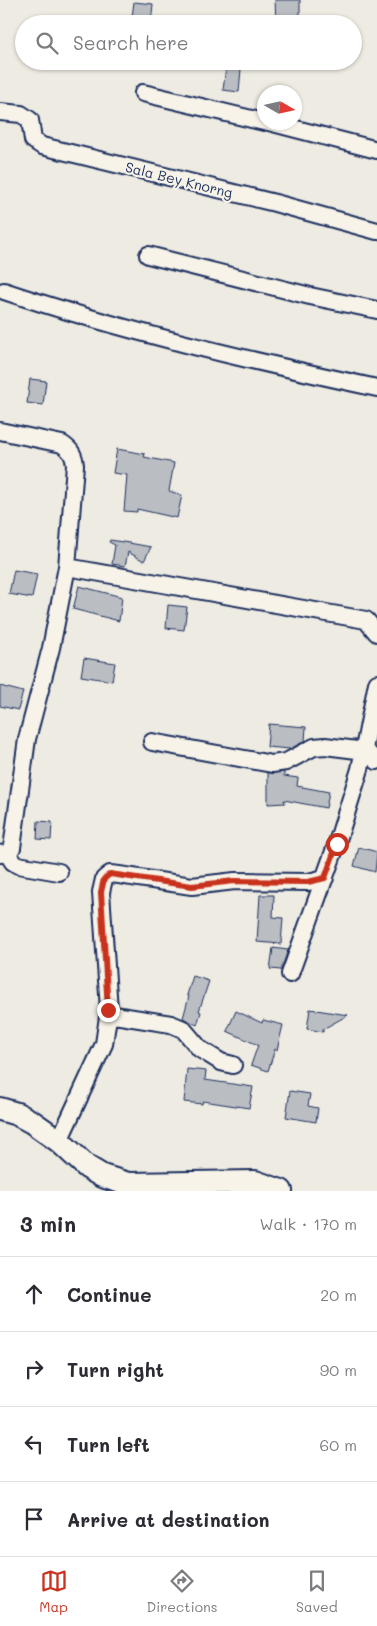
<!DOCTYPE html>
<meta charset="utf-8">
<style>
body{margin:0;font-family:Mali,sans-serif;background:#f2f2f3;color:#2b2b33}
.compass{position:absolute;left:257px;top:85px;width:45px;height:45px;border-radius:50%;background:#fff;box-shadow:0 1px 4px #0004;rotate:99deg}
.stop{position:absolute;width:15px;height:15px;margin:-11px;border:4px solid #c8321e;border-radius:50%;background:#fff}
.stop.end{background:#c8321e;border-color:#fff;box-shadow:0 1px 5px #0008}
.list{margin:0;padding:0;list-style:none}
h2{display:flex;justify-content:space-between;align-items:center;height:65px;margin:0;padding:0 20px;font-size:21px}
h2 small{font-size:16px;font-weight:400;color:#7c7c81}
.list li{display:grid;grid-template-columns:32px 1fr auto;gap:15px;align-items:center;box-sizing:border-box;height:75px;padding:0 20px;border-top:1px solid #e1e1e2}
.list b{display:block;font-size:19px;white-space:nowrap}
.list em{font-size:16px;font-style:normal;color:#7c7c81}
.icon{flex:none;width:28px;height:28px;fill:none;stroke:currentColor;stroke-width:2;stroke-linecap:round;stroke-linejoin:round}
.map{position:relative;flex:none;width:377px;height:1191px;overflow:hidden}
.search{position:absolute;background:#fff;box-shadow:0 1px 4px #0004;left:15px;right:15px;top:15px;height:55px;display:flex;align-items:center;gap:12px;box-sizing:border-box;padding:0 18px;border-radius:28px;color:#7c7c81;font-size:19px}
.sheet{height:365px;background:#fff}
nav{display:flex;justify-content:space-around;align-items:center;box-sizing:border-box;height:70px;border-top:1px solid #e1e1e2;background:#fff;font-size:14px;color:#7c7c81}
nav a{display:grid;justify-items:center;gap:2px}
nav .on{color:#c8321e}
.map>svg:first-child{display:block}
.building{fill:#babdc2;stroke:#1b2f5e}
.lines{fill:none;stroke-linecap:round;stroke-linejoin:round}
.street-casing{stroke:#1b2f5e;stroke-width:20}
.secondary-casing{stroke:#1b2f5e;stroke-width:26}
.street{stroke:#f7f3e8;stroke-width:16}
.secondary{stroke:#f7f3e8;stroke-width:22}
.route{stroke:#c8321e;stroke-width:6}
.labels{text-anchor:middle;stroke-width:4.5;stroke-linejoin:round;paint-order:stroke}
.street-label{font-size:14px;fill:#1b2f5e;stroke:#f7f3e8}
</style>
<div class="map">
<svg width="377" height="1191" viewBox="0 0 377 1191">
<rect width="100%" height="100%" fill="#eeebe2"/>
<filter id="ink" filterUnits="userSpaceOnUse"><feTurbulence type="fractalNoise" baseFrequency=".02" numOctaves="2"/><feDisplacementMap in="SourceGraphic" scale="10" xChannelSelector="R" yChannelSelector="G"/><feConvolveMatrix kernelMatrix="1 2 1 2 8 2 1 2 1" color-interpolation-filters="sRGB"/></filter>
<g filter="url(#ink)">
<path class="building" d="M275,0H300V21L276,22Z
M134,2L153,4L151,24H131Z
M226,67L241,69L239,92L223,90Z
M30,379L46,381L43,405L27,403Z
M117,449L145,454L144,457L174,463L169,491L182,495L177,518L137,509V512L124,511L127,475L113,473Z
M110,540L129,543L151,547L144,561L128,552L125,566L112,564L115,545L109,542Z
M14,570L37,574L32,598L9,594Z
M79,586L122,597L119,621L73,609Z
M168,605L187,607L184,630L166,628Z
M84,658L115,663L112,681L81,676Z
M0,686L23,692L18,710L0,706Z
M269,724L306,727L305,741L290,749L267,747Z
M284,772V776L298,778L297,786L329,792L326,808L284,800L285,803L268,804V773Z
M38,821L52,822L51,840L37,839Z
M359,847L377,852L375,872L354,866Z
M260,895H274L273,917L283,918L281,944L257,942Z
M273,948L288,950L281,970L270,969Z
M193,976L209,981L199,1011L201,1012L197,1025L183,1018L189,996L187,995Z
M310,1009L348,1015L323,1029V1032L307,1029Z
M236,1011L262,1023L263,1020L283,1025L277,1050L275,1049L268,1071L251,1065L258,1045L227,1031Z
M187,1069L206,1071L205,1080L253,1087L249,1108L203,1101L202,1104L184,1102Z
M290,1091L310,1094L308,1106L318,1108L316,1122L286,1117Z"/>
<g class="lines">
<defs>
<path id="street" d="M143,93L264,122
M0,112L21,114L30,120L33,140L42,146L275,203L377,231
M269,122L377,150
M148,255L310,296L377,310
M4,291C126,332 251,361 377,388
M0,431L62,444C71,450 74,455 75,465L67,567L51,648L27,739L12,848L7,853L0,854
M67,567L366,620L377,633
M152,742L272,764L286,762L314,747L325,746L365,751L377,761
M7,853L13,862L18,865L59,872
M290,974L337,843L360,769L377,683
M108,1014L171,1024L183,1029L200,1049L221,1062L233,1065
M59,1141L104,1044L109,1010L101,892L104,879L110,874L119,875L192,886L235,881L308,882L325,878"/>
<path id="secondary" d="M0,1109L17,1114L32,1122L59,1141L87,1167L102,1176L128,1184L255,1182L281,1191"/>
</defs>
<use href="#street" class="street-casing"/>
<use href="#secondary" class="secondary-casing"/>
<use href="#street" class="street"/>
<use href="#secondary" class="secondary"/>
</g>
</g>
<g class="lines" filter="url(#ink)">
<path class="route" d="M108,1010L101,892L104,879L110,874L192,886L234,881L308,882L325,878L337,844"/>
</g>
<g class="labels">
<g class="street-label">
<text transform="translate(179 180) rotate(14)" y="5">Sala Bey Knorng</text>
</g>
</g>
</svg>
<svg class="compass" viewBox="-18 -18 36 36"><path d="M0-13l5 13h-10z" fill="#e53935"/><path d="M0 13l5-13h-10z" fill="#7c7c81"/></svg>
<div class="stop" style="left:337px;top:844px"></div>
<div class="stop end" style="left:108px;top:1010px"></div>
<div class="search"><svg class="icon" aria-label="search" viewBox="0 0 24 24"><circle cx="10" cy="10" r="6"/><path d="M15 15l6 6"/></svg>Search here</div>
</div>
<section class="sheet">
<h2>3 min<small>Walk · 170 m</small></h2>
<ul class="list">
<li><svg class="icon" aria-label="ahead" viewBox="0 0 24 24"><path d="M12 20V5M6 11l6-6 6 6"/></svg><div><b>Continue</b></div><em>20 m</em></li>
<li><svg class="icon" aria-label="right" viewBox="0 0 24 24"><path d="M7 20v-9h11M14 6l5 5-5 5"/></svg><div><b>Turn right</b></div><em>90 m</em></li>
<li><svg class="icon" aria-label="left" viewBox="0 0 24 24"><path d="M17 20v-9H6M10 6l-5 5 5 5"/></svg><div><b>Turn left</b></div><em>60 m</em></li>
<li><svg class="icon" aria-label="arrive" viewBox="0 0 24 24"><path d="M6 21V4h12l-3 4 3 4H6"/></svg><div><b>Arrive at destination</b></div></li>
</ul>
</section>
<nav>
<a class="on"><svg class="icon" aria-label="map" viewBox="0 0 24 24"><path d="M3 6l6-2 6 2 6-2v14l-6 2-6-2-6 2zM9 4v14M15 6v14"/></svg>Map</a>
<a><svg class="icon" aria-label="directions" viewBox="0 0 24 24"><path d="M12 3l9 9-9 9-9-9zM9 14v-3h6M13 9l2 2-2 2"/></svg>Directions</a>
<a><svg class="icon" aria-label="saved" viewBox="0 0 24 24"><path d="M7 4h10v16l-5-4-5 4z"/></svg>Saved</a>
</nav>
